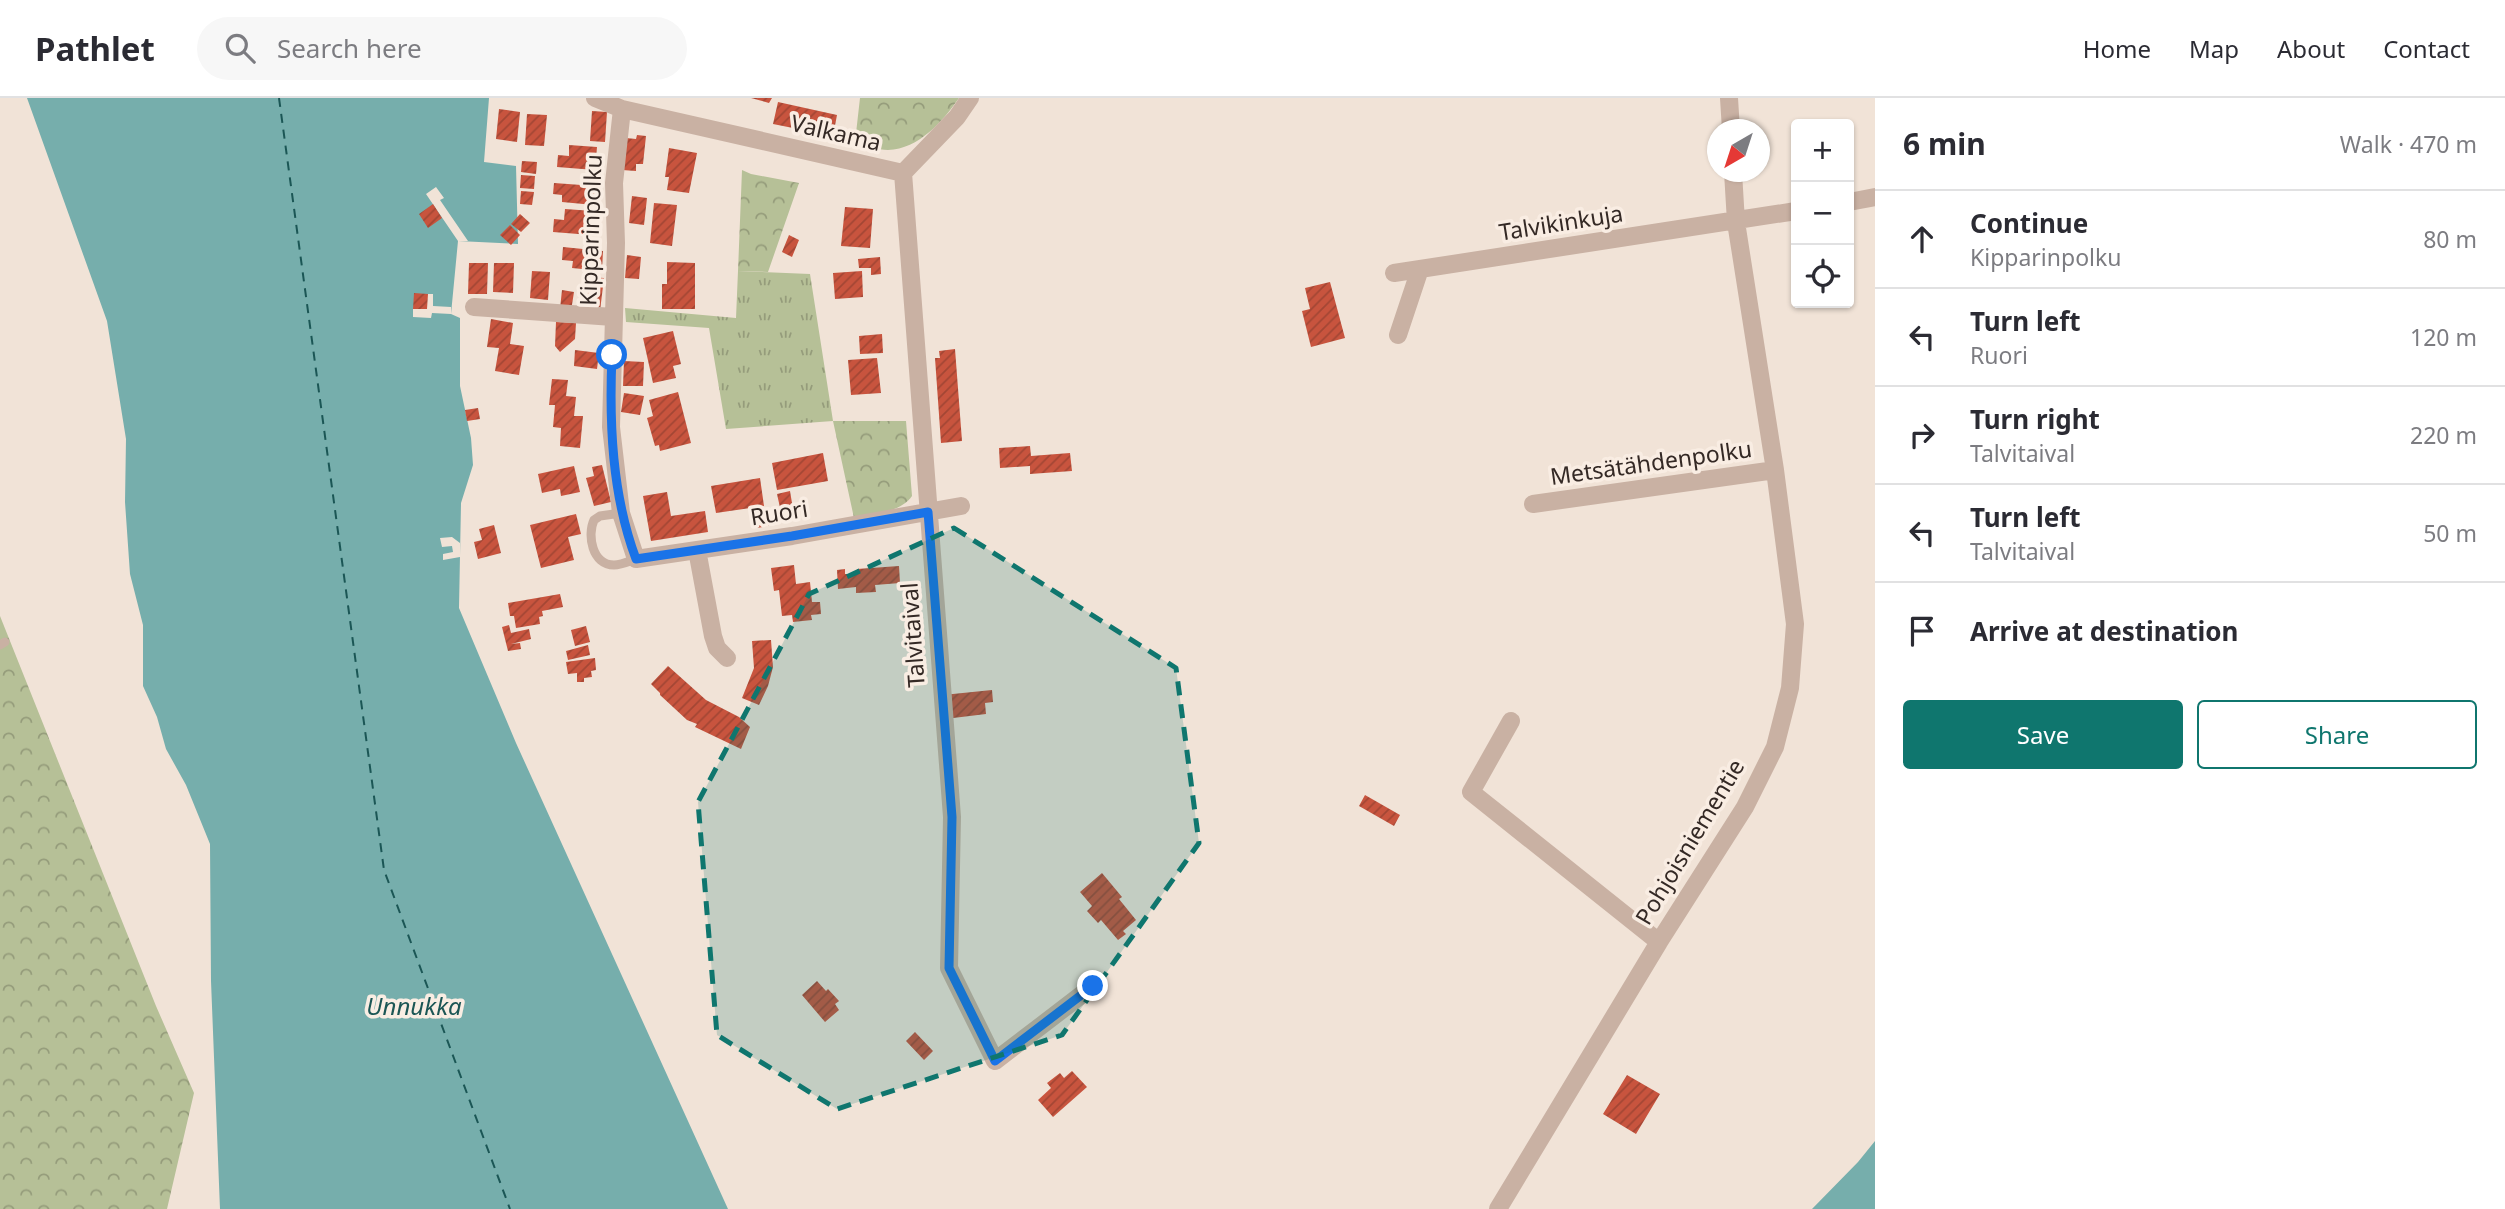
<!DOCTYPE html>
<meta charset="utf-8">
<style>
body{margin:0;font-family:"Noto Sans",sans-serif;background:#f7f7f7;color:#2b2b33}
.controls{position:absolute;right:21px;top:21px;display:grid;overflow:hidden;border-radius:7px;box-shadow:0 2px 5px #0004}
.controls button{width:63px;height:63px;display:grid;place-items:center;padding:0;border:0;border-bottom:2px solid #e1e1e2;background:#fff;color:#2b2b33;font:35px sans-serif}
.compass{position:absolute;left:1707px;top:21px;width:63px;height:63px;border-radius:50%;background:#fff;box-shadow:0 2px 5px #0004;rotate:219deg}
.stop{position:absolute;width:21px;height:21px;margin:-16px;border:5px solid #1a73e8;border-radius:50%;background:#fff}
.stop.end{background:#1a73e8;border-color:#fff;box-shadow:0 2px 7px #0008}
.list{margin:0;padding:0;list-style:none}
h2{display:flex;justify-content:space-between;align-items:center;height:91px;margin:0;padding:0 28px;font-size:30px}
h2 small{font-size:23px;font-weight:400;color:#7c7c81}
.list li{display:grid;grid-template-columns:46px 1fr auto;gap:21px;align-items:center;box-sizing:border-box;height:98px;padding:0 28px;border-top:2px solid #e1e1e2}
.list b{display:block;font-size:26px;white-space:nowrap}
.list p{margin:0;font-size:23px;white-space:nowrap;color:#7c7c81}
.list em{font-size:23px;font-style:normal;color:#7c7c81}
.actions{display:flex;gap:14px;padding:21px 28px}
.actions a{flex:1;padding:16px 0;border:2px solid #0f766e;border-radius:7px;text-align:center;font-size:24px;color:#0f766e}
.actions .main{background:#0f766e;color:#fff}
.icon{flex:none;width:38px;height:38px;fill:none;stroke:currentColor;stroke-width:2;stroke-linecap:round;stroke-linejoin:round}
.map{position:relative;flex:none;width:1875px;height:1111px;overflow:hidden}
header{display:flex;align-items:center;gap:42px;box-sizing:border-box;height:98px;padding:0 35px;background:#fff;border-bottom:2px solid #e1e1e2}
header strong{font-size:33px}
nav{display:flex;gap:38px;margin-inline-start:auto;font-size:24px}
.search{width:490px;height:63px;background:#f7f7f7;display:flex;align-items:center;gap:18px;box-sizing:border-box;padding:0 24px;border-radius:38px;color:#7c7c81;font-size:26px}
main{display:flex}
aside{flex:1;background:#fff}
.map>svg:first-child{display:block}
.grass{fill:url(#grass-tufts)}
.forest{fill:url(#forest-crowns)}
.water{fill:#76aeac}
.pier{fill:#f1e3d7}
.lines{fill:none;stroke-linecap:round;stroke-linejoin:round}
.ferry{stroke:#1b5655;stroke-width:2;stroke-dasharray:9 7;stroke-linecap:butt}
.building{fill:url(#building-hatch)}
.service{stroke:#c9b1a3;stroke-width:9}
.minor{stroke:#c9b1a3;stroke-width:18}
.route{stroke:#1a73e8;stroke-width:9}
.marked{fill:#0f766e;fill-opacity:0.2;stroke:#0f766e;stroke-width:5;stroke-dasharray:14 9;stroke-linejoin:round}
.labels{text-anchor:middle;stroke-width:7;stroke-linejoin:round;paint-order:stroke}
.street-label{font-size:23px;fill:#342925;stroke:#f9ede3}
.water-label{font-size:24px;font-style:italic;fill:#1b5655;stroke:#f9ede3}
</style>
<header>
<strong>Pathlet</strong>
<div class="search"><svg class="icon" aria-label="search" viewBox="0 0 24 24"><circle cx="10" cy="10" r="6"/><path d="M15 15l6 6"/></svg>Search here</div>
<nav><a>Home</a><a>Map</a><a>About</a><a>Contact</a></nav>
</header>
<main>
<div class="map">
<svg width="1875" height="1111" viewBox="0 0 1875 1111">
<defs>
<pattern id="grass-tufts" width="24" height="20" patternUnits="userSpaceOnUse" patternTransform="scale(1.75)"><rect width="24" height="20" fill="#b6c097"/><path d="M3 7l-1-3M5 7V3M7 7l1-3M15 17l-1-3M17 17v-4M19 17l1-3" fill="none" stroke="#959c7b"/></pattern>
<pattern id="forest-crowns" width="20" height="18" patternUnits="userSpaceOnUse" patternTransform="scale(1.75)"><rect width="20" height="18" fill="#b6c097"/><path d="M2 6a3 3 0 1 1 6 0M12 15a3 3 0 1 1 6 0" fill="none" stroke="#959c7b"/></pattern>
<pattern id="building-hatch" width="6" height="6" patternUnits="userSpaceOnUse" patternTransform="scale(1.75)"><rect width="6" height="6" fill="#c8543e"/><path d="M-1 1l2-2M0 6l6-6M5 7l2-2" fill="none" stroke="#a34634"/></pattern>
</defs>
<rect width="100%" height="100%" fill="#f1e3d7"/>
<path class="grass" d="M738,173L810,176L833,323L726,331L709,230L626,224L625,210L736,220Z"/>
<path class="forest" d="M860,0H959C943,23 919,51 888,52C878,52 865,47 855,44Z
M742,72L751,76L799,85L768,174L738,173Z
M833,323H906L912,398C901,415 872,415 854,420Z
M0,518L156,908L194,995L167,1111H0Z"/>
<path class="water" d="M27,0H489L484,64L516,68L518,146L458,143L451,216L460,220V288L471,340L473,367L461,405L459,510L516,645L728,1111H220L211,883L210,746L186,687L166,651L157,619L143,588V527L130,476L125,404L126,341L107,223Z
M1875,1043V1111H1812L1858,1064Z"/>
<path class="pier" d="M436,89L444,100L440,102L468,143H458L426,96Z
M428,196H433V208L451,209V216L432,215L431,220L413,219V211Z
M452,439L460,445V459L443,462V456L453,454L452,448L442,449L440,440Z"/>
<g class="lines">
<path class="ferry" d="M279,0L384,772L510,1111"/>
</g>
<path class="building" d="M751,0H772L769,5Z
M778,4L837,17L833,38L773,26Z
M499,11L520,14L517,44L496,41Z
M592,13L607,14L605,44L590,43Z
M527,16L547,17L544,48L525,47Z
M637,37L646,38L643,66H636V73L622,72L626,40L636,41Z
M569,47L597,49L595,72L557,69L558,57L569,58Z
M669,50L697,55L689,95L667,92L669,79H665Z
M522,63L537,64L536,76L521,74Z
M521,77L535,78L534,91L520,90Z
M554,85L595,88L594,107L562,104V97L553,96Z
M521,93L534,94L532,107L520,106Z
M632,98L647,100L644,127L629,125Z
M654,105L677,107L672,148L650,145Z
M433,106L442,120L428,130L419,116Z
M845,109L873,111L870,150L841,148Z
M565,111L593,113L591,137L553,134L554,121L564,122Z
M520,116L530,125L521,134L511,126Z
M510,127L520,137L511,147L500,137Z
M789,137L799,142L792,159L782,154Z
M563,149L603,153L602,173L572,170L573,163L562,162Z
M627,157L641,159L639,181L625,180Z
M880,159L881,176L871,177V170H859L858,161Z
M667,164L695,165V211H662V186H667Z
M469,165H488L487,196H468Z
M494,165H514L513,195L493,194Z
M532,173L550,174L548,202L530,200Z
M862,173L863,199L835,201L833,175Z
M590,179L604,180L600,213L586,211Z
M1330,184L1345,240L1311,249L1302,213L1310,211L1305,190Z
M562,192L574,194L571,213L560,211Z
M414,195L428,196L427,211H413Z
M491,221L513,225L510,246L524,248L519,277L495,273L499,250L487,249Z
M556,224L576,225L575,241L560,254L555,248Z
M673,233L681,266L673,268L676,280L653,285L643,240Z
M882,236L883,255L860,256L859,238Z
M955,251L962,343L941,345L935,260H940L939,253Z
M575,252L599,255L597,271L574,268Z
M877,260L881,295L851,297L848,262Z
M624,263L644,264L643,288H623Z
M552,281L568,282L566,298L576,299L574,318H583L580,350L560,348L561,330L553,329L555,307H549Z
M678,294L691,345L660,353L659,347L655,348L647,320L653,318L649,302Z
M624,295L644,298L640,317L621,314Z
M478,310L480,321L467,323L465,312Z
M1030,348L1031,358L1070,355L1072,373L1030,376V368L1000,370L999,350Z
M823,355L828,383L777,392L772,365Z
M602,367L611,404L594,408L586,380L594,378L592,369Z
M574,368L580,394L561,398L560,391L542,395L538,376Z
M760,380L764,408L716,415L711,388Z
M790,393L793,411L781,414L777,396Z
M667,394L671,418L705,413L708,434L651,443L643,398Z
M775,413L778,426L757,430L755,417Z
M576,416L581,436L568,439L574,462L541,470L530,427Z
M494,427L501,455L478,461L474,444L482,442L479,431Z
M794,467L796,486L810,484L812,504H820L821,516L811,517L812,522L793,524L792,517L782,518L779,492L774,493L771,470Z
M899,468L900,485L875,487L876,494L856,495V489L838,491L837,472L845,471V476H857V471Z
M560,496L563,509L542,513L543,518L539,519L540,526L516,530L514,518H510L508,505Z
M509,527L511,535L529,531L531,541L511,546L520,545L521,551L508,553L502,529Z
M586,528L590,544L575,548L571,532Z
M771,542L773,569L768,588L759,607L742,600L754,570L752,543Z
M588,547L590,557L568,562L566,553Z
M595,560L596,572L591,573L592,579L584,580V584H577V575L568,576L566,564Z
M668,568L706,602L739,619L750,629L741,651L695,629L697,626L687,622L660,597V595L651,586Z
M992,592L993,604L985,605L986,616L945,621L943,597Z
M1365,697L1400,717L1394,728L1359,708Z
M1102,775L1122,799L1119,801L1136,822L1123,833L1126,836L1118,842L1101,822L1098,825L1087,813L1092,808L1080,794Z
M817,883L826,893L828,891L839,903L835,906L839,912L825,924L802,897Z
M915,934L933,953L924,962L906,943Z
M1072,973L1087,989L1053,1019L1038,1002L1051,990L1047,985L1060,975L1064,980Z
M1627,977L1660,996L1636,1036L1603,1016Z"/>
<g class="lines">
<path class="service" d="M621,415L600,418L594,422C587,437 592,467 614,467C621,467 630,463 636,461
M0,547L5,544"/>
<path class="minor" d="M595,0L622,11L903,75
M970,0L957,19L903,75L952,719L949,870L995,963L1093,888
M1729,0L1731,32
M622,11L614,85L616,145L611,329L621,415L636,461L792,438L961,408
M1849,104L1875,99
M1394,175L1796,113
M474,209L613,219
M1398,237L1420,171
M1533,406L1775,372
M697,452L713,538L717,550L727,560
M1511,623L1471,694L1659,844
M1498,1111L1659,844L1745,709L1775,649L1790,590L1795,526L1775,372L1736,124L1733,74"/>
</g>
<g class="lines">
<path class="route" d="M612,257C609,325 612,397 636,461L792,438L928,414L952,719L949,870L995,963L1093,888"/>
</g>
<path class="marked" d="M954,430L1176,570L1199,745L1062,937L837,1011L717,937L698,704L809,496Z"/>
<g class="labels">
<g class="street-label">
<text transform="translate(836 35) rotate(13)" y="8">Valkama</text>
<text transform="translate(1561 125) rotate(-9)" y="8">Talvikinkuja</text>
<text transform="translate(591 132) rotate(-88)" y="8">Kipparinpolku</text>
<text transform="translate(1651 365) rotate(-8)" y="8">Metsätähdenpolku</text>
<text transform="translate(779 415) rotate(-9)" y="8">Ruori</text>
<text transform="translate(913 537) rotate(-94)" y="8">Talvitaival</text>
<text transform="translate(1690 744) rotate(-59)" y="8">Pohjoisniementie</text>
</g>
<g class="water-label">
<text x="414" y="917">Unnukka</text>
</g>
</g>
</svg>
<div class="controls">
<button>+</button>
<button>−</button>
<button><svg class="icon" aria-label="locate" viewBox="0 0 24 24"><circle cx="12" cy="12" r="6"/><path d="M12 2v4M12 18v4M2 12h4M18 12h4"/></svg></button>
</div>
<svg class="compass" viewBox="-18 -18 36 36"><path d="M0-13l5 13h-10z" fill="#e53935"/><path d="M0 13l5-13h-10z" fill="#7c7c81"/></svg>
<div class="stop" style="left:612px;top:257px"></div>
<div class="stop end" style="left:1093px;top:888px"></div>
</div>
<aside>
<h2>6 min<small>Walk · 470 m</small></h2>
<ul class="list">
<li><svg class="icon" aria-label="ahead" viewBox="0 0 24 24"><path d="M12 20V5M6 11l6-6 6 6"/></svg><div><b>Continue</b><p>Kipparinpolku</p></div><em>80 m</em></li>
<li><svg class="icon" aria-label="left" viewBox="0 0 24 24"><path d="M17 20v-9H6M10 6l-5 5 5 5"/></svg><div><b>Turn left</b><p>Ruori</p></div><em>120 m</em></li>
<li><svg class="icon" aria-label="right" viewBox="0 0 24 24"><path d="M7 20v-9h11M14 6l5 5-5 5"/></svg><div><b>Turn right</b><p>Talvitaival</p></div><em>220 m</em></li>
<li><svg class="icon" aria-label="left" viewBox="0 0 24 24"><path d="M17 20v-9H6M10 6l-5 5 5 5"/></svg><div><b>Turn left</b><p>Talvitaival</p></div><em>50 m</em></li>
<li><svg class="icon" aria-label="arrive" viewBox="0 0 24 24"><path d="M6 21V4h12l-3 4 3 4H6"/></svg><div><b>Arrive at destination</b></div></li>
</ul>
<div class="actions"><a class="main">Save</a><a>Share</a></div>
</aside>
</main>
